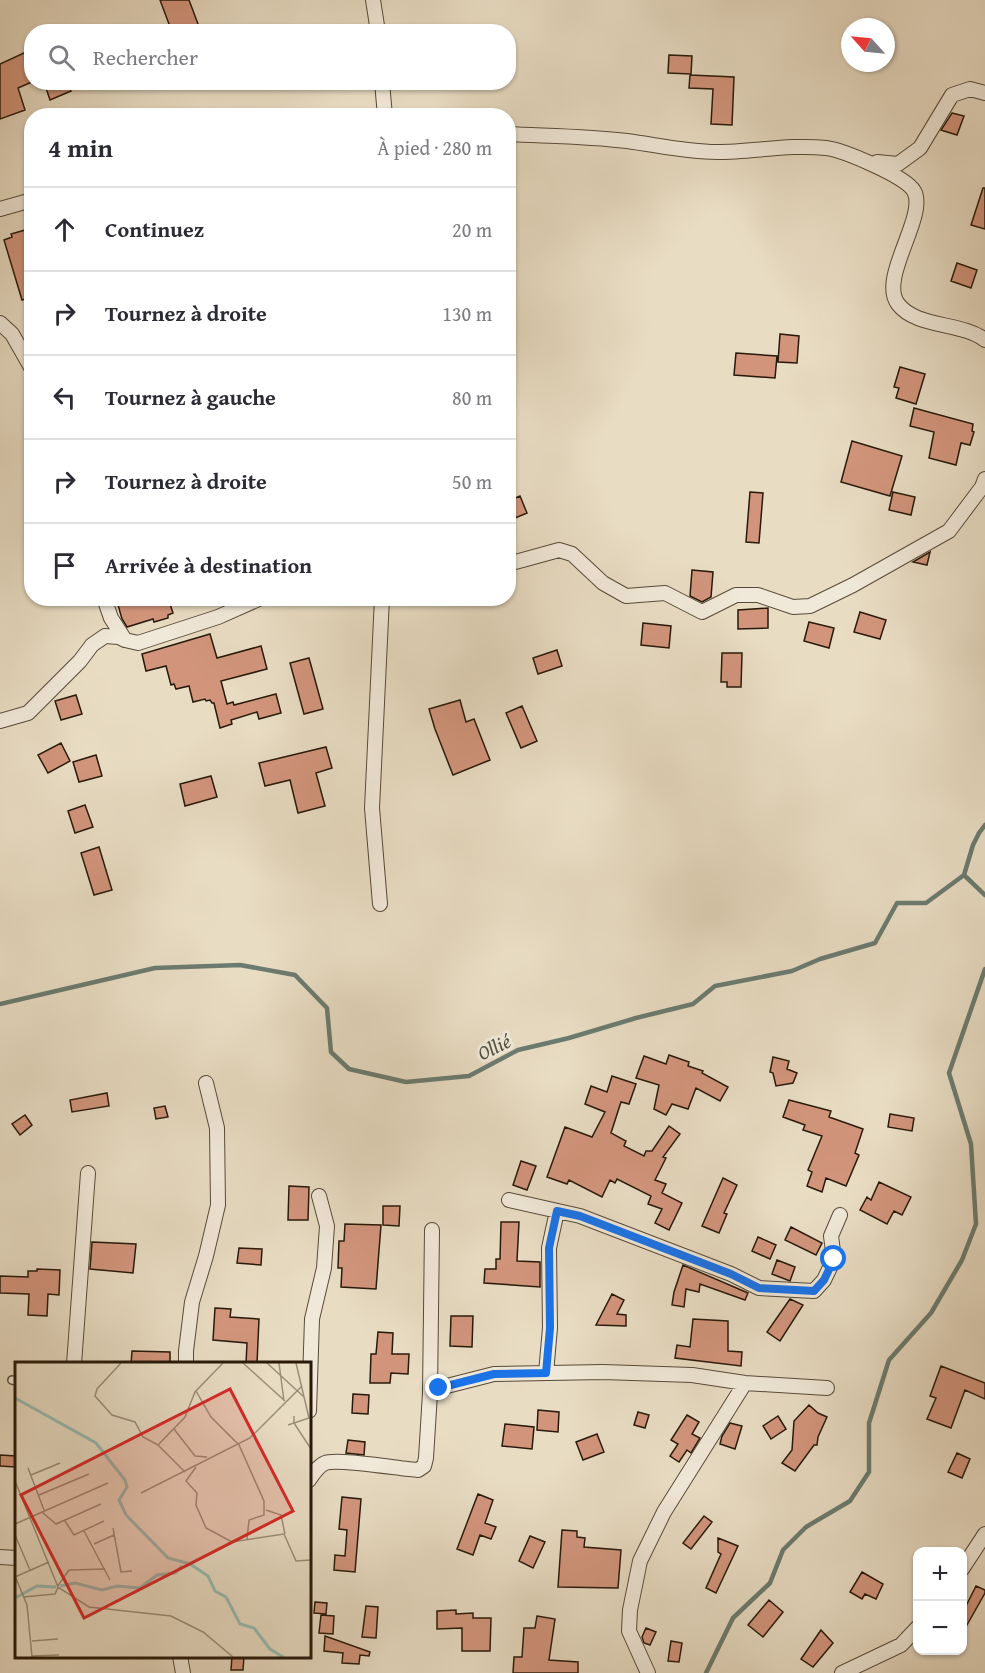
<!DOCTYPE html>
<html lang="fr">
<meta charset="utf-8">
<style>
body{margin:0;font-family:"Gentium Book Plus",serif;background:#f7f7f7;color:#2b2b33}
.controls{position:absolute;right:18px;bottom:18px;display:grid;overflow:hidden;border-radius:12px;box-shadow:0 2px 4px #0004}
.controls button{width:54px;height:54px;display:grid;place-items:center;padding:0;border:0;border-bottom:2px solid #e1e1e2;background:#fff;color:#2b2b33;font:30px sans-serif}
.compass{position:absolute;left:841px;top:18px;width:54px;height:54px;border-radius:50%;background:#fff;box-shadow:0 2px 4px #0004;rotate:297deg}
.stop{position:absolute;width:18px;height:18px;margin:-14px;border:4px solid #1a73e8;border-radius:50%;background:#fff}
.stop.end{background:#1a73e8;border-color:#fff;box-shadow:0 2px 6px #0008}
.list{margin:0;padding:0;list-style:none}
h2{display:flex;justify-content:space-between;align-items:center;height:78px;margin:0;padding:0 24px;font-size:26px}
h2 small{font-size:20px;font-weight:400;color:#7c7c81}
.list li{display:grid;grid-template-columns:39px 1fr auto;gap:18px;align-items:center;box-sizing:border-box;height:84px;padding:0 24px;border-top:2px solid #e1e1e2}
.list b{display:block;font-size:22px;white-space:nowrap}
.list em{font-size:20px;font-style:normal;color:#7c7c81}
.icon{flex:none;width:33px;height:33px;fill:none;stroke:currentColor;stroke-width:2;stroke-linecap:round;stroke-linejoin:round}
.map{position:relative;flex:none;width:985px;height:1673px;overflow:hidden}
.search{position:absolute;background:#fff;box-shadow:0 2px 4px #0004;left:24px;top:24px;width:492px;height:66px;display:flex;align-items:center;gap:15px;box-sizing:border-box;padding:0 21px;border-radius:24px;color:#7c7c81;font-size:22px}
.panel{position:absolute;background:#fff;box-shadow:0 2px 4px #0004;left:24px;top:108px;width:492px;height:498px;border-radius:24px}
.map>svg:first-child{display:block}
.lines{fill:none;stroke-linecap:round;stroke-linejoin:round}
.stream{stroke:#6b7b6f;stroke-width:4.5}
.building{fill:#d2957c;stroke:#28190a;stroke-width:1.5}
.lane-casing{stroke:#584a38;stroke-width:10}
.street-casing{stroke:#584a38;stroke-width:16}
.lane{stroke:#f0e8d8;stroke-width:7}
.street{stroke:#f0e8d8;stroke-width:14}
.route{stroke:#1a73e8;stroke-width:8}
.labels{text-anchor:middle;stroke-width:6;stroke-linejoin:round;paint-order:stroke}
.water-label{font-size:20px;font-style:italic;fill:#4f5245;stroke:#f0e8d8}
.inset-river{fill:none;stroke:#97bcb3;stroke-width:3}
.inset-road{fill:none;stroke:#9b8e79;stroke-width:1.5}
.view{fill:#d62828;fill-opacity:0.15;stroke:#d62828;stroke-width:3}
.inset-edge{fill:none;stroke:#28190a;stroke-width:3}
</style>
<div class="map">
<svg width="985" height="1673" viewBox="0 0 985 1673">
<rect width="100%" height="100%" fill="#e8dcc3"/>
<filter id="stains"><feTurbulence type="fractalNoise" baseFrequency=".00333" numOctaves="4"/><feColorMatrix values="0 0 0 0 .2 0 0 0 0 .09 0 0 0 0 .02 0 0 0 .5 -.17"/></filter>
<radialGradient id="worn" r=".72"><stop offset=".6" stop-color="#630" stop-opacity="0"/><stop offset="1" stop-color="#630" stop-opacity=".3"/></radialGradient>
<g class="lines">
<path class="stream" d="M964,875L985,895
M0,1004L155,968L240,965L295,975L327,1008L331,1052L349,1069L406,1082L469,1076L518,1050L569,1038L636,1018L693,1004L715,986L792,971L820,959L875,943L897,903H926L964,875L973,845L979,833L985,825
M706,1673L733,1618L770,1583L783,1550L806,1527L850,1501L869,1472V1423L889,1360L931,1313L962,1260L976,1224L971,1144L949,1073L985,969"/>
</g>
<path class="building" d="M160,0H189L201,32H172Z
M26,52L32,66V82L18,88L25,110L0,119V64Z
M669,55L692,56L691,74L668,73Z
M690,75L734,77L732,125L711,124L713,89L689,88Z
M44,82H68L71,91L50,100Z
M952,113L964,116L957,135L941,130Z
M983,188H985V229L971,225Z
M32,228V297L22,300L4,240L12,237L11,234Z
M957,263L977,270L971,288L951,281Z
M780,334L799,336L797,363L778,362Z
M736,353L777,356L775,378L734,375Z
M900,367L925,374L916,404L896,398L899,388L894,387Z
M914,408L973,424L972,431L974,432L970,445L961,443L956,465L929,458L934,432L910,426Z
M852,441L902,456L890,496L841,482Z
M750,492L763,493L759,543L746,542Z
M893,492L915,497L911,515L889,510Z
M520,496L527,513L508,521V501Z
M930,552L927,565L913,562Z
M692,570L713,572L711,597L702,602L690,596Z
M116,598H168L173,613L168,615V618L154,622L153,619L127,627L122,619Z
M768,608V628L738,629V610Z
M860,612L886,620L880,639L854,632Z
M809,622L834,628L829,648L804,641Z
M643,623L671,626L669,648L641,645Z
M210,634L217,658L261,646L267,669L221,681L227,704L233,702L234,705L276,694L281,713L259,719L257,712L231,720L232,724L220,728L214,703H212L210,700L206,701L205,699L193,702L189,686L176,689L174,684L171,685L166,666L146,671L142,654Z
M557,650L562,666L538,674L533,658Z
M722,653H742L741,687H727V682H721Z
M309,658L323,709L304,714L290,663Z
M76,695L82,714L61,720L55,701Z
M460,700L466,722L474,719L490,760L453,775L435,729L429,709Z
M522,706L537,741L521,748L506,713Z
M61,743L70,761L48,773L38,755Z
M326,747L332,768L316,773L325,806L298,813L290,780L265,786L259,763Z
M96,755L102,776L79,782L73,762Z
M211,776L217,797L185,806L180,784Z
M85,805L93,827L75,833L68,811Z
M99,847L112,890L94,895L81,853Z
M669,1055L689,1062L688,1066L703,1071L702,1073L728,1087L720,1101L696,1088L688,1109L672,1104L666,1115L654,1109L659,1085L636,1078L644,1056L666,1064Z
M773,1057L789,1061L787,1069L797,1073L793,1083L776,1086L773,1073L770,1072Z
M612,1076L636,1084L629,1104L621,1102L611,1133L626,1141L624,1146L644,1156L646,1151H652L669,1126L680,1134L663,1157L666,1158L655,1180L666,1184L662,1193L682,1203L669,1230L655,1223L662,1209L648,1204L651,1196L617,1179L615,1183L610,1180L602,1197L569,1180L567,1184L547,1177L565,1127L592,1137L605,1112L585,1104L591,1086L607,1092Z
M107,1093L109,1106L72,1112L70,1100Z
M789,1100L831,1111L829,1117L863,1129L855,1153L859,1155L846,1186L826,1178L822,1192L807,1186L812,1172L808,1170L822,1136L803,1130L805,1125L783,1117Z
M165,1106L168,1117L156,1119L154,1108Z
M890,1114L914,1118L912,1131L888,1127Z
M25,1115L32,1125L20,1135L12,1124Z
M521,1161L536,1166L527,1190L513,1185Z
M723,1178L737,1185L724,1213L727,1214L719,1233L702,1226Z
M879,1182L911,1197L902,1215L894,1211L887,1224L860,1210L867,1197L871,1200Z
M289,1186L309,1187L308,1220H288Z
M383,1206H400L399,1226L383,1225Z
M501,1222H519L517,1261L540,1262V1287L484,1283L485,1269H496V1259H500Z
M345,1224L381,1225L376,1289L341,1287L342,1268H338L339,1241H344Z
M791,1227L822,1243L816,1255L785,1240Z
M758,1237L776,1245L770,1259L752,1251Z
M92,1242L136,1244L133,1273L90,1269Z
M239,1248L262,1249L261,1265L237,1263Z
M777,1260L795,1267L790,1281L772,1274Z
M683,1265L748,1293L745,1300L700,1284L699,1292L686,1289L684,1307L672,1305L674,1292Z
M37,1269L60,1270L59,1295L48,1294L47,1316L28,1315L29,1294L0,1293V1276L28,1277V1271H37Z
M612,1294L624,1300L617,1314L626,1315V1326L596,1325Z
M790,1299L803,1305L780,1341L767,1332Z
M215,1308L231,1309L230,1317L259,1319L257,1364H246L247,1343L213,1340Z
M451,1316H473L472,1347L450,1346Z
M693,1319L728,1321V1351L742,1352L741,1366L675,1358L677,1345L690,1347Z
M378,1332L393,1333L392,1354H409L408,1374L391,1373L390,1383H370L371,1354H376Z
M132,1351L170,1352V1364H131Z
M941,1366L985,1383V1399L965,1390L951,1428L927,1419L936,1398L930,1396Z
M353,1394L369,1395L368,1414L352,1413Z
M809,1405L818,1413L827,1417L818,1437L817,1445H814L795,1471L782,1463L792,1450L794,1421Z
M538,1410L559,1412L558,1432L537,1430Z
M638,1412L649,1415L645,1428L634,1425Z
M687,1415L699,1422L692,1434L700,1438L691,1453L687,1450L679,1462L670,1456L678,1444L671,1440Z
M778,1416L786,1429L771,1439L763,1426Z
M730,1423L742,1426L735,1449L720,1444L722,1436Z
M505,1424L534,1427L532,1449L502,1446Z
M597,1434L604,1452L583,1460L576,1442Z
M348,1440L365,1442L364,1455L346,1453Z
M957,1453L970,1459L962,1478L948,1472Z
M0,1455L16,1456V1467L0,1466Z
M478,1494L493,1500L485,1523L496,1527L491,1539L480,1535L473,1555L457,1549Z
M342,1497L361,1499L355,1572L334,1570L335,1555L345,1556L347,1530L339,1529Z
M704,1516L712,1522L691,1549L683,1543Z
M562,1530L577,1531V1537L585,1538L584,1547L621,1550L618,1588L558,1587Z
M530,1536L545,1542L533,1568L519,1561Z
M718,1538L738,1546L716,1593L706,1588L721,1554L718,1552Z
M862,1572L883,1584L876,1599L865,1594L862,1599L850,1592Z
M976,1586L985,1590V1593L963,1632V1604L966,1606Z
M769,1600L783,1612L763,1637L748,1625Z
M315,1602L327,1603L326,1614L314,1613Z
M366,1606L378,1607L376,1638L362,1637Z
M456,1610V1614L473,1613V1618H491L490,1651H462V1628L437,1629V1611Z
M321,1615L334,1616L333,1634L319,1633Z
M537,1616L555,1619L549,1660L578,1662V1673H513L514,1657H522L524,1628H535Z
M646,1628L656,1632L650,1645L644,1643L642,1637Z
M821,1630L833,1643L813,1667L801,1659Z
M325,1636L370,1652L369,1656L360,1655L359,1664L342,1663L343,1653L324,1651Z
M671,1641L682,1643L679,1662L668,1661Z
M232,1656H244L243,1670H231Z"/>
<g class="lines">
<defs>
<path id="lane" d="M12,1380L16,1381"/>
<path id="street" d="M373,0L378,32
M382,82L385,116
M508,134C548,136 588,136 627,141C657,145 686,152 717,152C753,152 790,144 826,148C843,150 905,176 914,191C928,216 878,278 898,304C916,328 962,322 985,340
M877,162L898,164L920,148L952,95L970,89L985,93
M0,209L32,200
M0,323L12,334L32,369
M508,564L559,550L572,554L603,583L626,596L665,593L702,612L736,595H758L793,607L810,606L853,585L949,531L982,487L985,479
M104,598L111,618L125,640L138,643L218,617L261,598
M0,721L28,713L80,661L92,645L105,636L119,637L125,640
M380,904L372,808L382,598
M509,1200L580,1216L731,1274L759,1288L814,1291L824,1280L834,1259L831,1236L840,1215
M74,1364L88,1173
M186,1364V1351L192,1302L206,1256L218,1205L217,1128L206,1083
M546,1373L550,1328L549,1248L557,1211
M430,1393L439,1388L494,1374L603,1372L692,1375L745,1383L827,1388
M309,1411L312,1319L324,1268L327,1226L319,1196
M309,1480C313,1474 318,1466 325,1463C337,1458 401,1469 418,1470L424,1466L426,1458L430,1393L432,1230
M0,1557L16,1558
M962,1569L985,1534
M180,1656L183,1673
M648,1673L629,1631L630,1610L640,1561L664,1512L745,1383
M842,1673L901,1645L918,1627"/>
</defs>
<use href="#lane" class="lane-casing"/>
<use href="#street" class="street-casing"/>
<use href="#lane" class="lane"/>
<use href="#street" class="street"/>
</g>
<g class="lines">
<path class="route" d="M439,1388L494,1374L546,1373L550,1328L549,1248L557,1211L580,1216L731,1274L759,1288L814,1291L824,1280L834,1259"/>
</g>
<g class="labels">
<g class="water-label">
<text transform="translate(494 1047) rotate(-26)" y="7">Ollié</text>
</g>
</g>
<g transform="translate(15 1362)">
<rect width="296" height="296" fill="#e8dcc3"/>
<path class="inset-river" d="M0,36L81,81L110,118L112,125L104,138L111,153L153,196L175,202L193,214L200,229L211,235L225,262L239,266L255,287L268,295M45,224L60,221L87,228L102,224L125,226L142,213L160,211L167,204M0,236L22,224L41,225"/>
<path class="inset-road" d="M106,1L82,27L80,34L97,53L120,60L128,75L143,83M228,1L270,39M252,1L289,35M264,1L269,39M181,29L196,55L224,83L249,139V153L234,158L232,177M279,54V61L296,87M273,63L294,56L281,1M159,67L180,94L192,95M181,105L171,119L182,131L181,143L191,166L217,180L269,172L281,199L296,198M13,106L29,148M170,110L143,83L170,55L180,30L208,1M16,113L45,101M0,119L43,225M126,131L235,76L287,24M24,133L74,112M251,148L266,153L270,172M27,150L41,162L86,142M50,159L59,173L89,159M0,162L93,121M98,166L106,210L117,209M69,169L95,218M0,173L15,208M79,182L99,173M0,214L12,243L17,295M0,215L34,200M42,225L54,208L90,207M8,235L40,232L43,225L74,245L156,254L188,270L218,295M17,279L43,277M17,294L44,293"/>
<path class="view" d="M215,27L278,149L69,256L6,133Z"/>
<rect width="296" height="296" class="inset-edge"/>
</g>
<rect width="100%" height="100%" filter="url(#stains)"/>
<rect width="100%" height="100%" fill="url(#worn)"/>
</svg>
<div class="controls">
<button>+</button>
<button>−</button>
</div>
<svg class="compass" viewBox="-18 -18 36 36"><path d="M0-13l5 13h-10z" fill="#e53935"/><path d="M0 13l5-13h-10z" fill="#7c7c81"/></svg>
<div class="stop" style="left:834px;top:1259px"></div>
<div class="stop end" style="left:439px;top:1388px"></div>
<div class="search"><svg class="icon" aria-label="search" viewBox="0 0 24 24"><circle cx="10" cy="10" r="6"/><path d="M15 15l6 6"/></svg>Rechercher</div>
<section class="panel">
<h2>4 min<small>À pied · 280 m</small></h2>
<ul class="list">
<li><svg class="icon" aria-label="ahead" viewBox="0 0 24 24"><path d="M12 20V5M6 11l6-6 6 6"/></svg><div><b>Continuez</b></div><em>20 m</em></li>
<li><svg class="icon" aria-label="right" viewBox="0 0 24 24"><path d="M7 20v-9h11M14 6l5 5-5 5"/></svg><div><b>Tournez à droite</b></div><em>130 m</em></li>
<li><svg class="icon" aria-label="left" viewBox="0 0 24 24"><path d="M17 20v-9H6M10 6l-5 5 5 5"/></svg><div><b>Tournez à gauche</b></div><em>80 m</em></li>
<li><svg class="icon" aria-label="right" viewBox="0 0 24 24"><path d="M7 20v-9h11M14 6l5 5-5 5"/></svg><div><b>Tournez à droite</b></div><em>50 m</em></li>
<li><svg class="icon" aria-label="arrive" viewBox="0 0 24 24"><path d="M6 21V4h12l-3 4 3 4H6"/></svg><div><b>Arrivée à destination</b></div></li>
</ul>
</section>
</div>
